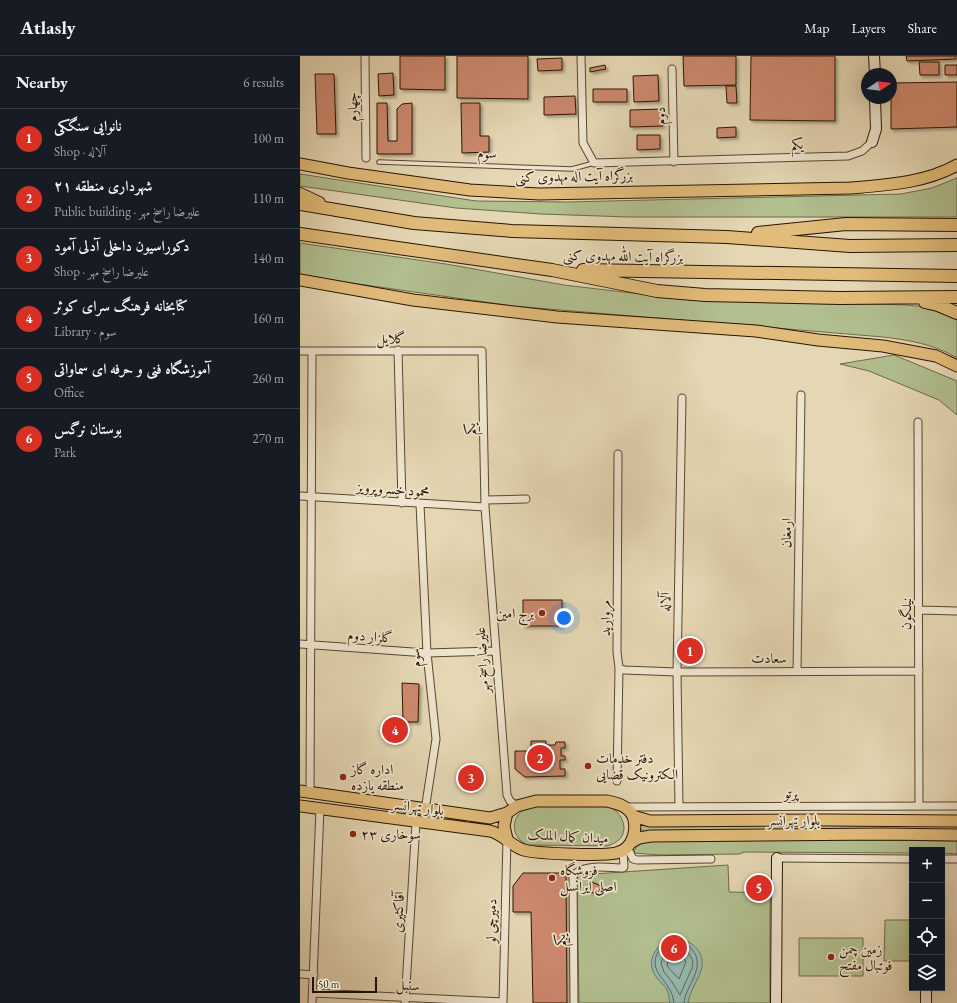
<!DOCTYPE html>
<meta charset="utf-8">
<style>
body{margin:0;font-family:"EB Garamond",Amiri,serif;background:#242831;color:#f1f3f6}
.controls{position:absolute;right:12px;bottom:12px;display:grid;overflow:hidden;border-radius:0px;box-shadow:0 4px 16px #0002}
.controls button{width:36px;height:36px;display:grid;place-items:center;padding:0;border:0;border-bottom:1px solid #363941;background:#171b24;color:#f1f3f6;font:20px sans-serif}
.compass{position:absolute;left:561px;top:12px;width:36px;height:36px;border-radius:50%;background:#171b24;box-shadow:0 4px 16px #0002;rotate:77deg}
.scale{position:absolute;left:12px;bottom:10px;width:65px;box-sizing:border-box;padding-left:4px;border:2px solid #2a1403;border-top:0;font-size:11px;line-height:14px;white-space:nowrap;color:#2a1403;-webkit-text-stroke:3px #eee5ce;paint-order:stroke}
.you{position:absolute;left:264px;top:562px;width:14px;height:14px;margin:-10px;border:3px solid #fff;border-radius:50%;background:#1a73e8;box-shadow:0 0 0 6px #1a73e833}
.badge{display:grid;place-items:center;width:26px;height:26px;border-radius:50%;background:#d93025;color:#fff;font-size:13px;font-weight:700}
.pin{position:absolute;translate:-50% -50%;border:2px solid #fff;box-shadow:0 1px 4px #0006}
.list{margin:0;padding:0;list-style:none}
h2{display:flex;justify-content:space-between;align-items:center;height:52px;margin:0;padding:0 16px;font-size:17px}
h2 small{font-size:13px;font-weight:400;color:#9ea1a6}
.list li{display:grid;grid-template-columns:26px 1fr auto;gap:12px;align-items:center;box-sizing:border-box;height:60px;padding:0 16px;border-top:1px solid #363941}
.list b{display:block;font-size:15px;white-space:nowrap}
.list p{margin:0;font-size:13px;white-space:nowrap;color:#9ea1a6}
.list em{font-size:13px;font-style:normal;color:#9ea1a6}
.icon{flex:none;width:22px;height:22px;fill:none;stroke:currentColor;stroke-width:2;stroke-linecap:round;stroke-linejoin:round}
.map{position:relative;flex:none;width:657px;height:947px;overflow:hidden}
header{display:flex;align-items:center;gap:24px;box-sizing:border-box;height:56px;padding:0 20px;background:#171b24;border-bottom:1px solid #363941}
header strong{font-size:19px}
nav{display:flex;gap:22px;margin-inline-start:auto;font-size:14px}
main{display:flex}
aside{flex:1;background:#171b24}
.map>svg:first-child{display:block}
.green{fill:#b2bf8f;stroke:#6e6a49}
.water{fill:#96b9af;stroke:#6b776a}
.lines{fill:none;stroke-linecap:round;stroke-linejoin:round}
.shore{stroke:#606659;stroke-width:1}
.building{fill:#cd896e;stroke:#2a1403;filter:url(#shadow)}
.lane-casing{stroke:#59452f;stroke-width:5.5}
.street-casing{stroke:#59452f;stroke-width:9}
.secondary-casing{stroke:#2a1403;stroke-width:12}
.primary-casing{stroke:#2a1403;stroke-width:13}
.highway-casing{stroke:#2a1403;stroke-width:14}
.lane{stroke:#eee5ce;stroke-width:3.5}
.street{stroke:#eee5ce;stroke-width:7}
.secondary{stroke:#eee5ce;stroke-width:10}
.primary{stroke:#e2bc7a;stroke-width:11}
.highway{stroke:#e2bc7a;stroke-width:12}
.poi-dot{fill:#8f2418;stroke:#eee5ce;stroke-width:1.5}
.labels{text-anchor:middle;stroke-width:3.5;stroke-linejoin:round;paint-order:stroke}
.street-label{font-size:14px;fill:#2a1403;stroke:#eee5ce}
.poi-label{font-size:14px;fill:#2a1403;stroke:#eee5ce;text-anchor:start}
</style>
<header>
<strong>Atlasly</strong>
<nav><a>Map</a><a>Layers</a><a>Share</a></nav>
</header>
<main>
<aside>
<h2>Nearby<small>6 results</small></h2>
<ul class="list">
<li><span class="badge">1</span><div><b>نانوایی سنگکی</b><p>Shop · آلاله</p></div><em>100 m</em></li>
<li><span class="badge">2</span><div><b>شهرداری منطقه ۲۱</b><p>Public building · علیرضا راسخ مهر</p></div><em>110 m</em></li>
<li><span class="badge">3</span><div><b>دکوراسیون داخلی آدلی آمود</b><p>Shop · علیرضا راسخ مهر</p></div><em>140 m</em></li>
<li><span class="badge">4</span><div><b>کتابخانه فرهنگ سرای کوثر</b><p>Library · سوم</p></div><em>160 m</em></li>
<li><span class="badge">5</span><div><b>آموزشگاه فنی و حرفه ای سماواتی</b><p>Office</p></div><em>260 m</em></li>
<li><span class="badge">6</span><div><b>بوستان نرگس</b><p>Park</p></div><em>270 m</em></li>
</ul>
</aside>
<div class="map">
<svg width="657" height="947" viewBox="0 0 657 947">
<defs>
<filter id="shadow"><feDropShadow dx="2.5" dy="2.5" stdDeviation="1" flood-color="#0004"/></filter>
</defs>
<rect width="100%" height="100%" fill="#e5d7b4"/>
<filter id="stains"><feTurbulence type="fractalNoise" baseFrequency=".005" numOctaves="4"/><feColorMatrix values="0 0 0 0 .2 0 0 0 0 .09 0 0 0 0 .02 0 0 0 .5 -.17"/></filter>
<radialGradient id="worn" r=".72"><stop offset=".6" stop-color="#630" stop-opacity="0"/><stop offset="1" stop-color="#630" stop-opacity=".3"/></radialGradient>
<path class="green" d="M0,118L176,145L267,146L601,138L632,132L657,122V161H329L241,158L156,152L0,130Z
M0,187L146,208L264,229L374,242L607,249L625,251L657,263V302C634,288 608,284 583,281L213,250L30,224L0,218Z
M594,299L657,325V359L639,344L569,315L540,308Z
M233,750C252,750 294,747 310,752C319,755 324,764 324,773C323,783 317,786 308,790L227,789C207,779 212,754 233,750Z
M343,768L657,770V775H344L339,772Z
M490,783L657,785V798L642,797V794H612V797L445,796L439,798L360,799L334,797L336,790L347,784Z
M428,809L429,836L470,837V947H279L277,824L278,819Z
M585,864H611V905H584Z
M499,882H563V920H499Z"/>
<path class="water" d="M372,882C390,882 407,895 401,915C397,926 390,935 388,947H370C369,943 369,938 367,934C365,929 360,927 357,922C344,906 356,888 372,882Z"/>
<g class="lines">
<path class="shore" d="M374,891L385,893L391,901L393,906L392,912L380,939L372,926L364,916L361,907L365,896Z
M375,897L382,899L386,906L379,923L367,910L369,901Z
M374,947C372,926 355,922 355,906C356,884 389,879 396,900C402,917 385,931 384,947"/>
</g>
<path class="building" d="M100,0H145V34L100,33Z
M157,0H228V43L157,42Z
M383,0H436V29L384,30Z
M451,0H535V65L450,64Z
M606,0H656V3L607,5Z
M262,2V14L238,15L237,3Z
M619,6H639V19H620Z
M305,9L306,13L290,16V12Z
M645,9H657V19H645Z
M93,17L94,39L79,40L78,18Z
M15,18H34L36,78H17Z
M358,19L359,45L334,46L333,20Z
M657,26V71L591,73V27Z
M426,30H436L437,47H427Z
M293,33H327V46H293Z
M275,40L276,58L244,59V41Z
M77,47H87L88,85H97V53L102,48L112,47V98H77Z
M161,47H180V80H189V96L162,97Z
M363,53V70L330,71V54Z
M436,71V81L417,82V72Z
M337,79H360V93L337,94Z
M223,544H262V570H223Z
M102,627L119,628L118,666H103Z
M231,685H246V689H255L256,686H265V692H261V700H265V704H260V713H265V720L225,721L215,713V695H231Z
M223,817H266L267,947H233L231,856H213V830Z
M289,825L297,828L302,831L296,838L287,834Z"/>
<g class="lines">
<defs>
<path id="lane" d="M79,106L272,113L294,107"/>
<path id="street" d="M65,0L66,102
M281,0L283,87L294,107L548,100L562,95L572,86
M372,13L374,106
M98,294L102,447
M0,295H182L185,451L207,739L210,745L217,750
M618,366L619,750
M0,440L185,451
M185,444L226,443
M120,448L127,597L136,683L125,754
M619,554L657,555
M0,588L127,597L194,595
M319,612L324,614L377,616L619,615
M497,615L501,339
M317,725L319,612L317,596L318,398
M10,737L12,295
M324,751L657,750
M379,751L377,616L382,342
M328,793L333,803L337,804L411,803
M477,802L612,803
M642,803H657
M0,918L14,919
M13,937L203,946
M12,947L20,753
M105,947L116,767
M203,947L207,783
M274,947L273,820C284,807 307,812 323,812L324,811L323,795"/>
<path id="secondary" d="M574,0L575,18
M572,86L576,73L575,42
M626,932V947
M476,947L477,802"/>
<path id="primary" d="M0,108L48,117L170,134L239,138L551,132C587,129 625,127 657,109
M0,224L113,244L257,261L456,275L518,284L583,290L636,300L657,310
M0,735L190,762L207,757L217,750L236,745H307C317,747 328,750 333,760C338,775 332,794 316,797C304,800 231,798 221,793C210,788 202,778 190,775L0,750
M333,760L350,765L529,764L657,765
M207,783L204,770L207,757
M332,786L339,782L351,780L583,778L657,779"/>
<path id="highway" d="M0,138L19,147
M0,148L114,167L212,175L427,181L550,190L657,189
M458,177L546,168L657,169
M0,178L252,214L357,235L405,239L539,242L657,241
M283,214L657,220
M625,246L638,249L657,257"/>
</defs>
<use href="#lane" class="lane-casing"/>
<use href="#street" class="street-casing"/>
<use href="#secondary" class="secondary-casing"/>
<use href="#primary" class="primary-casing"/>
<use href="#highway" class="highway-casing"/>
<use href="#lane" class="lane"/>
<use href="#street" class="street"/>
<use href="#secondary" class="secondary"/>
<use href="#primary" class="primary"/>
<use href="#highway" class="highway"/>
</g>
<g class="poi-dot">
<circle cx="242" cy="557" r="4"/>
<circle cx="288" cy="710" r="4"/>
<circle cx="43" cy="721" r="4"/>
<circle cx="53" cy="778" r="4"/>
<circle cx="252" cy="822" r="4"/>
<circle cx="531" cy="901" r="4"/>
</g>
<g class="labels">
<g class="street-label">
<text transform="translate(52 51) rotate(-91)" y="5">چهارم</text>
<text transform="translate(360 60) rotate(-91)" y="5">دوم</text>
<text transform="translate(497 88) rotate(-2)" y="5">یکم</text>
<text transform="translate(187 97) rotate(2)" y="5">سوم</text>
<text transform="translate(274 120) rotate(-1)" y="5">بزرگراه آیت اله مهدوی کنی</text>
<text transform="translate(323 200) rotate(1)" y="5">بزرگراه آیت الله مهدوی کنی</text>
<text x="91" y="287">گلایل</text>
<text transform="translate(170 373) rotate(-91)" y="5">یکم</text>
<text transform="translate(93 433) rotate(4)" y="5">محمود خسروپرویز</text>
<text transform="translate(486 477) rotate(-89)" y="5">ارمغان</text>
<text transform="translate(365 546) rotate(-89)" y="5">آلاله</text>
<text transform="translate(606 558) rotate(-90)" y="5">نیلگون</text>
<text transform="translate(305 562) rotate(-90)" y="5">مروارید</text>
<text transform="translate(70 580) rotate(4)" y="5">گلزار دوم</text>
<text transform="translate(115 602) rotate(-95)" y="5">سوم</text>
<text x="469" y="607">سعادت</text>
<text transform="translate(182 604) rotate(-94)" y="5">علیرضا راسخ مهر</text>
<text x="491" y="742">پرتو</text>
<text transform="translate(118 751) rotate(7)" y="5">بلوار تهرانسر</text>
<text x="494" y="769">بلوار تهرانسر</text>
<text transform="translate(268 780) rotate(3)" y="5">میدان کمال الملک</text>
<text transform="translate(98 856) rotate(-87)" y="5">آقاکثیری</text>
<text transform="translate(191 865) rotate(-89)" y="5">دمیرچی لو</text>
<text transform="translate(260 884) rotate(-90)" y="5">یکم</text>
<text transform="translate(108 929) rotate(3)" y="5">سنبل</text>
</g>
<g class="poi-label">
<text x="234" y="562" text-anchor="end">برج امین</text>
<text x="296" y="707">دفتر خدمات<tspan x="296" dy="16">الکترونیک قضایی</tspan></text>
<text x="51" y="718">اداره گاز<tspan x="51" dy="16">منطقه یازده</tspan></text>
<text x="61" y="783">سوخاری ۲۳</text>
<text x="260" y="819">فروشگاه<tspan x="260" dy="16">اصلی ایرانسل</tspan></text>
<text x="539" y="898">زمین چمن<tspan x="539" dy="16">فوتبال مفتح</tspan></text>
</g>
</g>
<rect width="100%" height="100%" filter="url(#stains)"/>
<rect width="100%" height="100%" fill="url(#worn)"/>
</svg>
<div class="controls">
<button>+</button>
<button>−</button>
<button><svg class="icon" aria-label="locate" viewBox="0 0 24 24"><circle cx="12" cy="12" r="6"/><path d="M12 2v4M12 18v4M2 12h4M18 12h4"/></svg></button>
<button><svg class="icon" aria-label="layers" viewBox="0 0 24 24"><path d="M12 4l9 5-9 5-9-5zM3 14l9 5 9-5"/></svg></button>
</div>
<svg class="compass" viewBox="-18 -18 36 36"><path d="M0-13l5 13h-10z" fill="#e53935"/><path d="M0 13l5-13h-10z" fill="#9ea1a6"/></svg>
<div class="scale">50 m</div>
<div class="you"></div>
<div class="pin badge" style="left:390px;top:595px">1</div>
<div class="pin badge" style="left:240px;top:702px">2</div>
<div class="pin badge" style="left:171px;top:722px">3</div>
<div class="pin badge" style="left:95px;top:674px">4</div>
<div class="pin badge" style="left:459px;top:832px">5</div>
<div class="pin badge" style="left:374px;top:892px">6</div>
</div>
</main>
